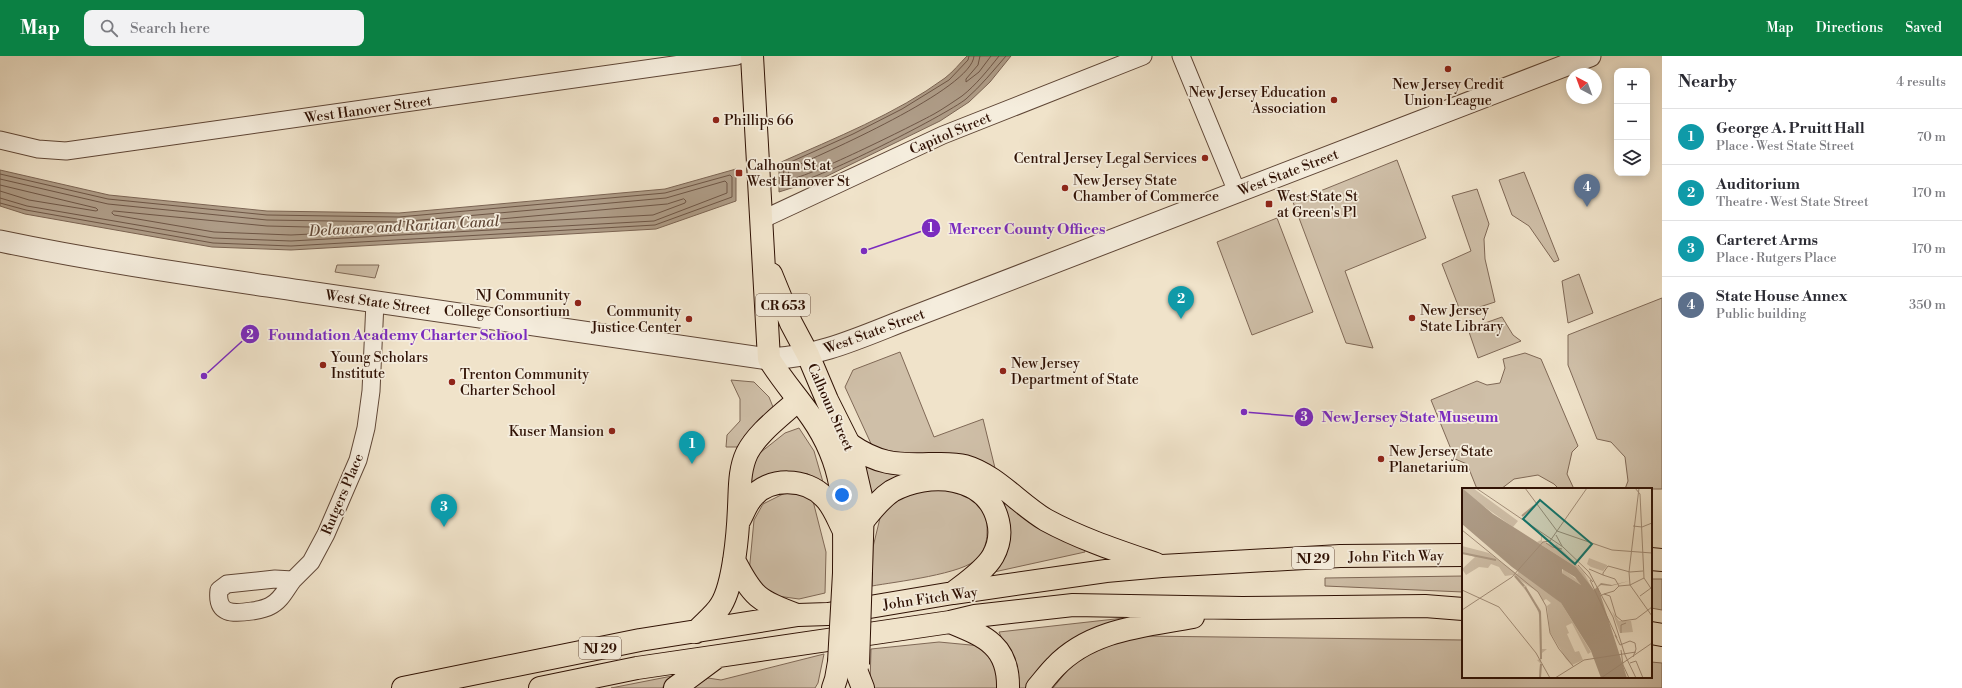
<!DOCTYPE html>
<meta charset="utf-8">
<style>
body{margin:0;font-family:"Libre Bodoni",serif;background:#f2f2f3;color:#2b2b33}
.controls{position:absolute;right:12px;top:12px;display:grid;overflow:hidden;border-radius:8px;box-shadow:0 2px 10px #0003}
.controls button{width:36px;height:36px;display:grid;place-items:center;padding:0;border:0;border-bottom:1px solid #e1e1e2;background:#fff;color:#2b2b33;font:20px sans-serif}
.compass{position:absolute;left:1566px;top:12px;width:36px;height:36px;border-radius:50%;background:#fff;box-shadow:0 2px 10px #0003;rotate:319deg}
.you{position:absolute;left:842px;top:439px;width:14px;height:14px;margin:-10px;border:3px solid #fff;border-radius:50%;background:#1a73e8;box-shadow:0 0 0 6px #1a73e833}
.badge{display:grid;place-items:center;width:26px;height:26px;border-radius:50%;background:#0b8043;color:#fff;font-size:13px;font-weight:700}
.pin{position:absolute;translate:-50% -33px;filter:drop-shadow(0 1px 2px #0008)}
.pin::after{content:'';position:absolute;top:21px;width:14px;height:12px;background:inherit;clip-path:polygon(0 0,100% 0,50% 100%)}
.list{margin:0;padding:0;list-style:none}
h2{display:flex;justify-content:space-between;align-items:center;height:52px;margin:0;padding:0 16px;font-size:17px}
h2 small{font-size:13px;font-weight:400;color:#7c7c81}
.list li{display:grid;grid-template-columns:26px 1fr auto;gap:12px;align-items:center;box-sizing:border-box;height:56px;padding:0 16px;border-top:1px solid #e1e1e2}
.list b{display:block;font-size:15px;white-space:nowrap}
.list p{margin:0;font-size:13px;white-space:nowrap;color:#7c7c81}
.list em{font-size:13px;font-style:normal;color:#7c7c81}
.icon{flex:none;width:22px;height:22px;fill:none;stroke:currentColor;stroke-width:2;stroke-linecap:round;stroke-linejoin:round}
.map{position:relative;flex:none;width:1662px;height:632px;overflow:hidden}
header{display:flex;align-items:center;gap:24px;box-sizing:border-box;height:56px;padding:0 20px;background:#0b8043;color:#fff}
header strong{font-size:19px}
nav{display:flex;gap:22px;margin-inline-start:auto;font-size:14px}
.search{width:280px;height:36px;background:#f2f2f3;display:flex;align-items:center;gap:10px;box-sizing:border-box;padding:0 14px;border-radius:8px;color:#7c7c81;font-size:15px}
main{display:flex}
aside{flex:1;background:#fff}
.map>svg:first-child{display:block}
.green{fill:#cfbfa8;stroke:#7f6856}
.water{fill:#ae9c87;stroke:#7b6453}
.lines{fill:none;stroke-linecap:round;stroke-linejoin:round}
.shore{stroke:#6e5646;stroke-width:1}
.minor-casing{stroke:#5f4636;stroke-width:19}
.tertiary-casing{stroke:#5f4636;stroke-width:23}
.primary-casing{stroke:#2f1104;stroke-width:24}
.motorway-casing{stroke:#2f1104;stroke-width:24}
.minor{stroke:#f5eddd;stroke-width:17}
.tertiary{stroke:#f5eddd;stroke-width:21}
.primary{stroke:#f0e3ca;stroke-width:22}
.motorway{stroke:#f0e3ca;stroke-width:22}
.primary-bridge-casing{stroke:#2f1104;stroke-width:24;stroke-linecap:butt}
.primary-bridge{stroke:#f0e3ca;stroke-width:22}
.poi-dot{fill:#8f2418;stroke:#f5eddd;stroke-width:1.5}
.labels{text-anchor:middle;stroke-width:3.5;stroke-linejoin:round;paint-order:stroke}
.shield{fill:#f5eddd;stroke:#6a5345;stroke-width:1}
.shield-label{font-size:13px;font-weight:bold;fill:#2f1104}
.poi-label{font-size:14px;fill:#2f1104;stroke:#f5eddd;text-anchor:start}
.street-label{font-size:14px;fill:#2f1104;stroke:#f5eddd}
.water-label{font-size:15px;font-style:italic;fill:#624938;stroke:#f5eddd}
.inset-river{fill:none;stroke:#ae9c87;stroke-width:2}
.inset-road{fill:none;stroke:#a38f7b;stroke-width:1}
.view{fill:#0f766e;fill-opacity:0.15;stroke:#0f766e;stroke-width:2}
.inset-edge{fill:none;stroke:#2f1104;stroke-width:2}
.leader{fill:none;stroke:#7b2cbf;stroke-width:1.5}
.callout-dot{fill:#7b2cbf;stroke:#f5eddd;stroke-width:1.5}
.mark-label{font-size:12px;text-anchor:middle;font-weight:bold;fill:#fff}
.callout-label{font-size:15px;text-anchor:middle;font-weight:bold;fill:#7b2cbf;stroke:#f5eddd;stroke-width:3.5;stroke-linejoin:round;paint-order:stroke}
</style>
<header>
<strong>Map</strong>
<div class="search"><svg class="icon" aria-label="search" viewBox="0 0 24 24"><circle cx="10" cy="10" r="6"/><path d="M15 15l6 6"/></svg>Search here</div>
<nav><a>Map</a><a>Directions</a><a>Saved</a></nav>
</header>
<main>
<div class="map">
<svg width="1662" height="632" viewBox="0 0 1662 632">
<rect width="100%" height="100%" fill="#f0e3ca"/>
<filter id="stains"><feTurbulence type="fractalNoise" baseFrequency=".005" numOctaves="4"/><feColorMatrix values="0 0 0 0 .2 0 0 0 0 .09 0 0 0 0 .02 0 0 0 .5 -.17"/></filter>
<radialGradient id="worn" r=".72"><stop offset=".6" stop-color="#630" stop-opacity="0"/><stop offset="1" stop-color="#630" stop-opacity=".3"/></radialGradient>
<path class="green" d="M1397,104L1426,182L1345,215L1373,292L1346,287L1293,146Z
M1524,116L1559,204L1554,206L1529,170L1512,159L1499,124Z
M1477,133L1489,168L1484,183L1485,203L1495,246L1461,257L1442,208L1471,195L1452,140Z
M1277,162L1313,256L1252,279L1217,186Z
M337,209H379L375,222L335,216Z
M1579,218L1593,257L1568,267L1562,225Z
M1662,242V433H1625L1628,425L1625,401L1611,386L1597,383L1568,309V279Z
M1502,261L1513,279L1521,285L1478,302L1468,273Z
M900,296L934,381L983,363L995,412L873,392L845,331L853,314Z
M1525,297L1541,303L1578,390L1572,396L1567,418L1574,433H1559L1554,428L1538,419L1514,423L1501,433H1477L1467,408L1455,403L1431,344L1477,325L1487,329L1500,327L1505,312L1503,303Z
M731,324L754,326L769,341L773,351L745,379L738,391H726L727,379L740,365V343Z
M799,372L814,395L825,433L808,418L782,417L741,440L751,404L785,377Z
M861,406L907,417L886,426L869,439Z
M960,433C979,446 988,453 987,477C987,486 984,495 978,502C965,518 894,526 872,530L873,491L881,458L905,436Z
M785,437L805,439L813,445L826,496L825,537L799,543L770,539L749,517L754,464L763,448Z
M997,442L1028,462L1085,493V496L994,516Z
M1463,520V536L1325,530V522Z
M1651,523H1662V554L1651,552Z
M1124,562L1098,573L1028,632H1015L1012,606L999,576Z
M1142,580L1463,584V621H1651V606L1662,607V632H1053L1084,594Z
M939,586L981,590C993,603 1003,613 997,632H872L870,629L871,593Z
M824,598L818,627L815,632H689L708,622L721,624Z
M672,620L662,632H611Z"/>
<path class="water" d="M967,0H1011L990,26L969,46L940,65L823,122L779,136V107C835,82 896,58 945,22C953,16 960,7 967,0Z
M736,113V145L656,173L291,194L212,191L25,158L0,150V114L109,139L267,155L399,157L665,133Z"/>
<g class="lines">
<path class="shore" d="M969,0L968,4L949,24L902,53L853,78L784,109L783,129C800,134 948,58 966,43C981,30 993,15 1006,0
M974,0C973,33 820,99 789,113L788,123C800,126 916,68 934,58C943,53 953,46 962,40C976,29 988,14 999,0
M980,0L978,9L966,23V26L979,16L991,0
M0,118L108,143L267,159L399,161L665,137L730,119L732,121V141L655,169L291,190L213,187L26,154L0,147
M0,123L108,148L267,164L399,166L666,142L725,125L727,127V137L654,165L291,185L213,182L27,150L0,142
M0,129L96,152L98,154L96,155L29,144L0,135
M684,143L686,145L685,147L653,159L500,167L498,165L500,163L667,148Z
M114,155L267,170L351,172L353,174L352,176L291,179L214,176L114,159L112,157Z"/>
<defs>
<path id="minor" d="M1181,0L1237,136
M0,84L38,93L66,95L737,0
M761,164L943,79L1143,0
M275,523L293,524C286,533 281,545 270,550C265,553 258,554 252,555C233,558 216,559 219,534L227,528Z
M293,524L311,506L326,478L358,404L366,372L371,335L375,246"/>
<path id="tertiary" d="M0,185C100,206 200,220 301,235C457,258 613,280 769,303C820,301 863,280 910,262L1590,0"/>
<path id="primary" d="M752,0L769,303C782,324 798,342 812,362C848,414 844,458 844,517
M771,218L791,267L808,299L827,344L849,388L863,449L861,515
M833,632L836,623L839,606"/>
<path id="motorway" d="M849,388C878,408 895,409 929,408C941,408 954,407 965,410C996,419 1019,448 1046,464C1081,483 1118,495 1156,508
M739,465C743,458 746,449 751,443C768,420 807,422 825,442C834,451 838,464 844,475
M863,465C872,454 880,443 892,435C928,415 987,418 998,465C1001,477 999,489 993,500C985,514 966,527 953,537
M1651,503L1662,504
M734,504C753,541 758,545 797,559
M950,566C984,580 1009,589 1008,632
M696,576C704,567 715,559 721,549C734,528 738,476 739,451C740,432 739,414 747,397C758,376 781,360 798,344
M1651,577L1662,579
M856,614L863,632
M403,632L640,584L798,559L828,558L953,537L1106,515L1162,510L1340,500L1463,499
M540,632L637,612L950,566L975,560L1073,549L1242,552L1425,550L1463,553
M675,632L714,603
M1037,632C1043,625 1049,617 1055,611C1091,573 1145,570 1193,561"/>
</defs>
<use href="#minor" class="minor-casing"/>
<use href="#tertiary" class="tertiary-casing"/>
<use href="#primary" class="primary-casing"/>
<use href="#motorway" class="motorway-casing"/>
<use href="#minor" class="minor"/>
<use href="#tertiary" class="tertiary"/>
<use href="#primary" class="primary"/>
<use href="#motorway" class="motorway"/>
<defs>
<path id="primary-bridge" d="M839,606L844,517
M858,608L861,515"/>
</defs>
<use href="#primary-bridge" class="primary-bridge-casing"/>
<use href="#primary-bridge" class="primary-bridge"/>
</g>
<g class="poi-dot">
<circle cx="1448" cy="13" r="4"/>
<circle cx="1334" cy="44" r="4"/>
<circle cx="716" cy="64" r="4"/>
<circle cx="1205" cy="102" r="4"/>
<rect x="735" y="113" width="8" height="8" rx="2"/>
<circle cx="1065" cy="132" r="4"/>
<rect x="1265" y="144" width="8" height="8" rx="2"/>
<circle cx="578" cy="247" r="4"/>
<circle cx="1412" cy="262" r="4"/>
<circle cx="689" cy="263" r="4"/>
<circle cx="323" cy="309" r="4"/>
<circle cx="1003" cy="315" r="4"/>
<circle cx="452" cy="326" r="4"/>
<circle cx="612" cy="375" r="4"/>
<circle cx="1381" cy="403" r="4"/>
</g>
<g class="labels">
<g class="shield">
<rect x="756" y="238" width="54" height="22" rx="3"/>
<rect x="1292" y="491" width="42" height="22" rx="3"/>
<rect x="579" y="581" width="42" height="22" rx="3"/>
</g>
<g class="shield-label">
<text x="783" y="254">CR 653</text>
<text x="1313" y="507">NJ 29</text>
<text x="600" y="597">NJ 29</text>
</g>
<g class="poi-label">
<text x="1448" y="33" text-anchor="middle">New Jersey Credit<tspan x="1448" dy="16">Union League</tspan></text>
<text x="1326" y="41" text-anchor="end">New Jersey Education<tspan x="1326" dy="16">Association</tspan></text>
<text x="724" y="69">Phillips 66</text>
<text x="1197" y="107" text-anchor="end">Central Jersey Legal Services</text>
<text x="747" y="114">Calhoun St at<tspan x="747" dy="16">West Hanover St</tspan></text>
<text x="1073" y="129">New Jersey State<tspan x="1073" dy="16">Chamber of Commerce</tspan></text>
<text x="1277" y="145">West State St<tspan x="1277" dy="16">at Green's Pl</tspan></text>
<text x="570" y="244" text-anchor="end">NJ Community<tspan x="570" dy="16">College Consortium</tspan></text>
<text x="1420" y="259">New Jersey<tspan x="1420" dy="16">State Library</tspan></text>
<text x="681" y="260" text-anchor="end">Community<tspan x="681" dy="16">Justice Center</tspan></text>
<text x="331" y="306">Young Scholars<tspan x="331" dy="16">Institute</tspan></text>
<text x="1011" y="312">New Jersey<tspan x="1011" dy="16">Department of State</tspan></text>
<text x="460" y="323">Trenton Community<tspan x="460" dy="16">Charter School</tspan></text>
<text x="604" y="380" text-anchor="end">Kuser Mansion</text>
<text x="1389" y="400">New Jersey State<tspan x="1389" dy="16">Planetarium</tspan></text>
</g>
<g class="street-label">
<text transform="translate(368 53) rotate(-8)" y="5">West Hanover Street</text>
<text transform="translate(950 77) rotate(-23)" y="5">Capitol Street</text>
<text transform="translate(1288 116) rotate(-21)" y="5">West State Street</text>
<text transform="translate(378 246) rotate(8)" y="5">West State Street</text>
<text transform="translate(874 275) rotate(-20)" y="5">West State Street</text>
<text transform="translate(831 351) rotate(66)" y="5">Calhoun Street</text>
<text transform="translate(342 438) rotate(-67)" y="5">Rutgers Place</text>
<text transform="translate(1396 500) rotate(-1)" y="5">John Fitch Way</text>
<text transform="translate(930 542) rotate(-8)" y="5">John Fitch Way</text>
</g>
<g class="water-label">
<text transform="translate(404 170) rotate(-3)" y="5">Delaware and Raritan Canal</text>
</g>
</g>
<g transform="translate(1462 432)">
<rect width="190" height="190" fill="#f0e3ca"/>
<path d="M0,0H11L56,33L51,39L10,10ZM79,47L83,49H80V53L93,58L94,56L109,71L122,85L131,102L114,79L75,54L79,52ZM0,58L27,65L55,86L57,83L73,93L99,115L129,164L126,166L110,135L104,138L107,145L105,146L113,164L117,163L121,172L110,177L104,171L88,144L85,118L89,115L84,111L81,113L76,104L56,91L64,98L66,97L64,99L79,123L80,161H85L80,165L77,190L78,175L75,172L78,171V130L73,114L51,87L43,88L37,79L29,76L26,80L17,79L4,87L0,81L13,69L0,65ZM127,70L145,77V78L141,83L129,79L125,76ZM101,81L117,93L119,97L100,85ZM150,123L157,133H169L171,144L158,145Z" fill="#cfbfa8"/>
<path d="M0,0L31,26L114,79L132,102L139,95L150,97L167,93L149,98L139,97L136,99L165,190H139L129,163L99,115L50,79L0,36ZM100,81L113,89L119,97L100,85Z" fill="#ae9c87" fill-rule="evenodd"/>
<path class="inset-river" d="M60,28L72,18M0,65L34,72M53,88L62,98M63,99L78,124L79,171M78,190L79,176"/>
<path class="inset-road" d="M14,0L101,59L127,84L151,129L163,167L174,190M63,0L95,43L150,62L190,65M173,0L178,6L182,90L190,102M177,0L167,84L168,97L190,128M171,38L180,39L190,35M0,42L76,104L84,118L88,145L97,161L111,178M94,47L100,58M84,55L90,59L100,61M116,77L131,94M127,81L141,87M181,83L168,84L146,78L141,85V87L153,91L157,98L168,97L182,90M128,92L155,150M0,102L37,119L74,165L88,190M142,106L152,103L157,98M138,108L142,106L148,108L154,128L160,133M178,108L189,100M0,122L50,89L81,54L88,53L125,0M160,133L174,131L190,119M159,145V137L164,135M153,147L158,157L168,153L173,155L174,161L171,169M159,162L161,177L167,190M168,175L174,173L181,190M93,190L122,172L174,164M139,190L190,155"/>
<path class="view" d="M78,12L130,56L113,76L61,31Z"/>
<rect width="190" height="190" class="inset-edge"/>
</g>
<path class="leader" d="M864 195L931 172M204 320L250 278M1244 356L1304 361"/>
<g class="callout-dot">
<circle cx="864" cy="195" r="4"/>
<circle cx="204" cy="320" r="4"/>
<circle cx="1244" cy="356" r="4"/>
<circle cx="931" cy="172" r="10"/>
<circle cx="250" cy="278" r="10"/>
<circle cx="1304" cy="361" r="10"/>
</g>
<g class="mark-label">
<text x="931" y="176">1</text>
<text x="250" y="283">2</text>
<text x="1304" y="365">3</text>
</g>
<g class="callout-label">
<text x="1027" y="178">Mercer County Offices</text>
<text x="398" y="284">Foundation Academy Charter School</text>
<text x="1410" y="366">New Jersey State Museum</text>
</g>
<rect width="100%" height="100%" filter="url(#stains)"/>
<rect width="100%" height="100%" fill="url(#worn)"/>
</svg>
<div class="controls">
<button>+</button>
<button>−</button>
<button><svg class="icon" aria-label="layers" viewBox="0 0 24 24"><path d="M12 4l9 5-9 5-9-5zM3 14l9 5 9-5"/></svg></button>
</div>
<svg class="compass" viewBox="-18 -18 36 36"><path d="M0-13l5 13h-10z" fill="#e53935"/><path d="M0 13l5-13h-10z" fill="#7c7c81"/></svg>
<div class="you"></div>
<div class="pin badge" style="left:692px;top:408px;background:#0f9aa8">1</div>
<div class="pin badge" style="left:1181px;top:263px;background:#0f9aa8">2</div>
<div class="pin badge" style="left:444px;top:471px;background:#0f9aa8">3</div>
<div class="pin badge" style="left:1587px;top:151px;background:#5c6f8a">4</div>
</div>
<aside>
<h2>Nearby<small>4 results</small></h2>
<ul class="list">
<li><span class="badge" style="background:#0f9aa8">1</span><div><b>George A. Pruitt Hall</b><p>Place · West State Street</p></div><em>70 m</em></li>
<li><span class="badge" style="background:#0f9aa8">2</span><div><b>Auditorium</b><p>Theatre · West State Street</p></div><em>170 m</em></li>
<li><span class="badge" style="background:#0f9aa8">3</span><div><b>Carteret Arms</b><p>Place · Rutgers Place</p></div><em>170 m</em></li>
<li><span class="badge" style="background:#5c6f8a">4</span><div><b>State House Annex</b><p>Public building</p></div><em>350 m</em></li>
</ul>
</aside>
</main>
